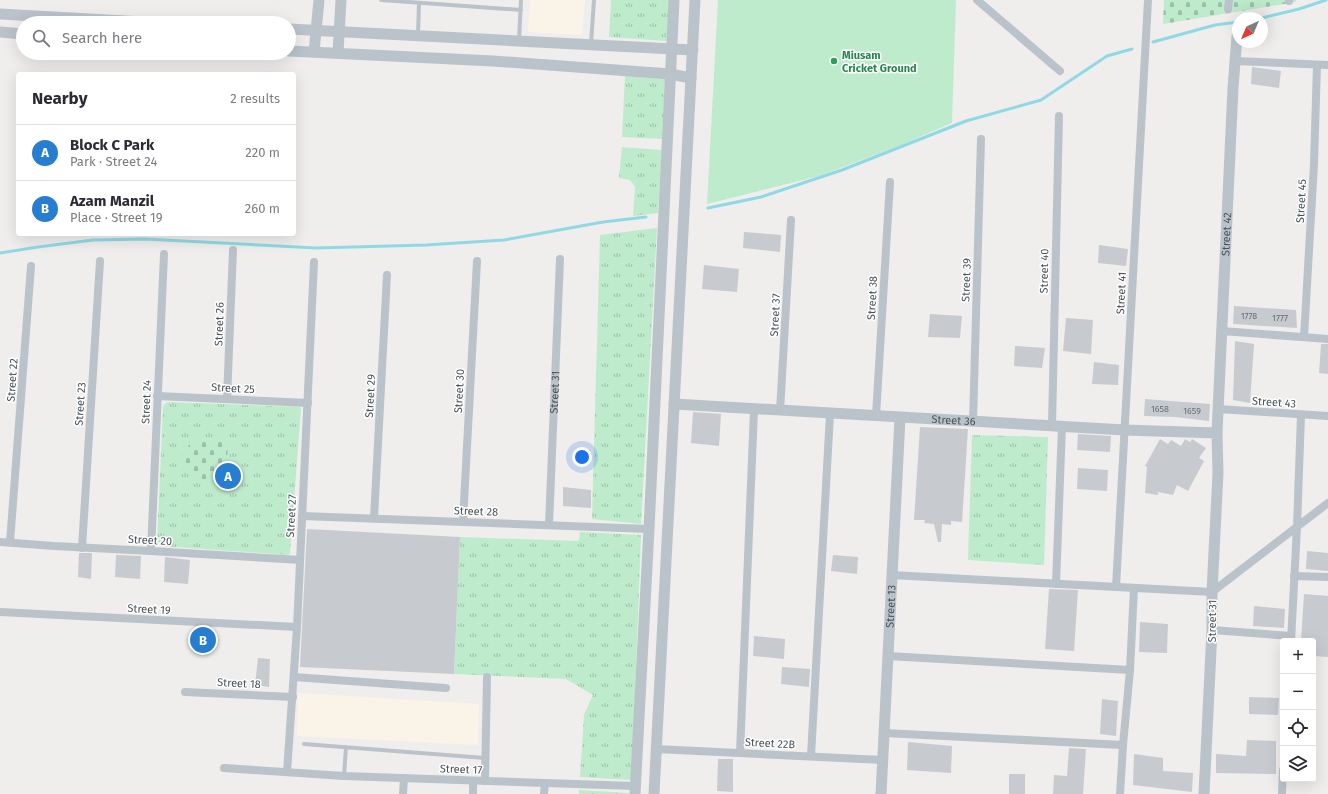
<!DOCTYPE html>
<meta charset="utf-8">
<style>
body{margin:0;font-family:"Fira Sans",sans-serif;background:#f2f2f3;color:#2b2b33}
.controls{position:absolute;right:12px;bottom:12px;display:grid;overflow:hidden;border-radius:4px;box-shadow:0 4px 16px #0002}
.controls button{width:36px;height:36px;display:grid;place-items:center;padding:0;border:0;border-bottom:1px solid #e1e1e2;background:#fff;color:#2b2b33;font:20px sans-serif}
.compass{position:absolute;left:1232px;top:12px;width:36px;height:36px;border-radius:50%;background:#fff;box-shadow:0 4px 16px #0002;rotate:224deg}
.you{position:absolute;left:582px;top:457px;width:14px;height:14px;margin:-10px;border:3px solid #fff;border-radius:50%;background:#1a73e8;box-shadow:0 0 0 6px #1a73e833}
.badge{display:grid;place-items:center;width:26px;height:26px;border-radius:50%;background:#277ed0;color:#fff;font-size:13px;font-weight:700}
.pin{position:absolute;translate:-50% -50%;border:2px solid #fff;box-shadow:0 1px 4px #0006}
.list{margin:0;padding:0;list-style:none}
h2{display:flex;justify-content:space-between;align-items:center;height:52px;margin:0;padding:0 16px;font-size:17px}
h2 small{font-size:13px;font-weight:400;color:#7c7c81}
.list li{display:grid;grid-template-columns:26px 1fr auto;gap:12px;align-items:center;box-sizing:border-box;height:56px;padding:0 16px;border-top:1px solid #e1e1e2}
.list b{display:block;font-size:15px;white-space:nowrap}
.list p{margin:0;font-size:13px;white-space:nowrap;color:#7c7c81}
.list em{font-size:13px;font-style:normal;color:#7c7c81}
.icon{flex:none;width:22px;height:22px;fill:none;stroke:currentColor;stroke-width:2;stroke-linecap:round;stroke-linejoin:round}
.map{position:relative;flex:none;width:1328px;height:794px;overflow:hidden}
.search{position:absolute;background:#fff;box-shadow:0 4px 16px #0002;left:16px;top:16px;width:280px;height:44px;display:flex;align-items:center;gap:10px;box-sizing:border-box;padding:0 14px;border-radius:22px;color:#7c7c81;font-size:15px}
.panel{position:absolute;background:#fff;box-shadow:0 4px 16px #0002;left:16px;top:72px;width:280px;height:164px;border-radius:4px}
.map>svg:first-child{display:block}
.commercial{fill:#faf3e7}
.grass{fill:url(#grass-tufts)}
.cemetery{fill:url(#cemetery-stones)}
.pitch{fill:#beebcc}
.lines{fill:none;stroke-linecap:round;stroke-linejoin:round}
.stream{stroke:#8fd9e4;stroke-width:3}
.building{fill:#c7cbd0}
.service{stroke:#bac3c9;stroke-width:4}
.minor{stroke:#bac3c9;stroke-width:8}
.tertiary{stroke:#bac3c9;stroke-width:11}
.leisure-dot{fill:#2e9e5b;stroke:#fff;stroke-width:1.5}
.labels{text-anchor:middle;stroke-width:3;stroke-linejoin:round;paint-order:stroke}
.number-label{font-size:9px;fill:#677077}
.leisure-label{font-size:11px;font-weight:bold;fill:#27864d;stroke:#fff;text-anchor:start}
.street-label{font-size:11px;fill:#475259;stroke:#fff}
</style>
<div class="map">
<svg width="1328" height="794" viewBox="0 0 1328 794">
<defs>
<pattern id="grass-tufts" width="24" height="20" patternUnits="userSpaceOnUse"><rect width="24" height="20" fill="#beebcc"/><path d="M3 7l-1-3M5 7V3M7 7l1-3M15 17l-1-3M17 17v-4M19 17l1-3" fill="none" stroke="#9cc1a9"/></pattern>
<pattern id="cemetery-stones" width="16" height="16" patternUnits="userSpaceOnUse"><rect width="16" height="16" fill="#beebcc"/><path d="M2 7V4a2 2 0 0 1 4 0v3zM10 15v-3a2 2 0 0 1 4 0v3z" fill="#9cc1a9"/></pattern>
</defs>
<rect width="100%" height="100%" fill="#f0eded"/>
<path class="commercial" d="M530,0H585L582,35L528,32Z
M298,693L479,704L478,745L297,736Z"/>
<path class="grass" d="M611,0H669L667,41L609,37Z
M625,76L665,79L662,139L622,137Z
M622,147L662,150L658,213L633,216L635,187L630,180L619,178Z
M657,228L641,524L592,519L600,235Z
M167,402L300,407L301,409L290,553L289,555L160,546L157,543L163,406Z
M972,435L1048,437L1044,565L968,560Z
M580,532L641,535L632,780L580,777L584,715L593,695L566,679L454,674L460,537L579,541Z
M579,790L629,793V794H579Z"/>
<path class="cemetery" d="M1164,0H1296V2L1163,24Z
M193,440L228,441L227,466L207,485L178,460Z"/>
<path class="pitch" d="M718,0H956L952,123L901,145L819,176L707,204Z"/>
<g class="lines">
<path class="stream" d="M1262,18L1299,9L1326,0
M1153,42L1215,25L1238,22
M708,208L761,197L842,170L966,121L1041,100L1107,56L1132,49
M0,253L38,247L93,240L145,239L316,248L426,245L504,240L603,222L646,217"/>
</g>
<path class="building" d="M1252,67L1281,71L1279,88L1251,84Z
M744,232L781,235L780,252L743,248Z
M1099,245L1128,249L1126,266L1098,263Z
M704,265L739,269L737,292L702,289Z
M1234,306L1296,310L1297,328L1233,324Z
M930,314L962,316L960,338L928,337Z
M1066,318L1093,320L1091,354L1063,351Z
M1235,341L1254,344L1250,403L1233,400Z
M1321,344H1328V374L1319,373Z
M1015,346L1045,348L1042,368L1014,366Z
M1094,362L1119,365L1118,385L1092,384Z
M1145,399L1210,404L1209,421L1175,417L1144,416Z
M693,412L721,414L719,446L691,443Z
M920,427L968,429L962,522L951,521V525L942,524L941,542H938L934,524L924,523L925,520H914Z
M1078,434L1111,436L1110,452L1077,450Z
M1160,439L1168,444L1171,440L1181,446L1185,439L1190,442L1192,439L1206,448L1199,458L1204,461L1188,491L1177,485L1173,495L1158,492V495L1145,493L1147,467L1145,466Z
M1078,468L1108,470L1107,491L1077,489Z
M563,487L591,490V508L563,506Z
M307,529L460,537L454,674L300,667Z
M1307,551L1328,553V571L1306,569Z
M79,553H92L91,579L78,577Z
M116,555L141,556L140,579L115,577Z
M833,555L858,557L857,574L831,571Z
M165,557L190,560L188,584L164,582Z
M1049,589L1078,590L1074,651L1045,649Z
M1304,594L1328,596V657L1313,656V641H1301Z
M1254,606L1285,609L1284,628L1253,626Z
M1140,622L1168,624L1167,653L1139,652Z
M197,628L210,629L209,652L195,651Z
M754,636L785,639L784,659L753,656Z
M258,658L270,659L269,687L255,685Z
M782,667L810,669L809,687L781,684Z
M1249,697L1279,698L1278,715L1249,714Z
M1102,699L1118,701L1116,736L1100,734Z
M1247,740L1276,741V774L1216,773V754L1246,756Z
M908,742L952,746L951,773L907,770Z
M1069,748L1086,749L1083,794H1053L1054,775L1067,776Z
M1134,754L1163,758V771L1193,773L1192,792L1133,785Z
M718,759H733V792L717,791Z
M1009,774H1025V794H1009Z"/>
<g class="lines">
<path class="service" d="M381,0L521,10
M418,35L419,3
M519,40L521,0
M591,44L594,0
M304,744L485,758
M344,776L346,747"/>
<g class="minor">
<path d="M977,0L1060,71"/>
<path d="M1289,1V0"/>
<path d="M1228,9L1229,0"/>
<path d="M1235,61L1328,65"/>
<path d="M1222,331L1328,339"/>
<path d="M1304,337L1314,164L1317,65"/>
<path d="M157,396L308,403"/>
<path d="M227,399L233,250"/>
<path d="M1218,409L1328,416"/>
<path d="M780,411L791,220"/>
<path d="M876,416L890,182"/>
<path d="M973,421L981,139"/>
<path d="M1052,426L1059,116"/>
<path d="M302,516L649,529"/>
<path d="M374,518L387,275"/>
<path d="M463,521L477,261"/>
<path id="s1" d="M549,525L560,259"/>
<path d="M0,542L54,546L151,551L300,560"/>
<path d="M10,542L31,266"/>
<path d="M82,548L100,261"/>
<path d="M151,551L164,254"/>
<path d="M891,575L1212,592L1328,503"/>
<path d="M1294,576L1328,577"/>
<path d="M1056,584L1062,426"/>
<path d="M1116,587L1148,0"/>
<path d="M0,612L297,627"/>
<path d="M1212,630L1291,636"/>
<path d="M1291,641L1297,527L1301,415"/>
<path d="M888,656L1130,670"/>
<path d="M294,677L446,688"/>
<path d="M185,692L293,697"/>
<path d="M884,733L1123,745"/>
<path d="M656,749L883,760"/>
<path d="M740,753L754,410"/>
<path d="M811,756L830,414"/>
<path d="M224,768L344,776L635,786"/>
<path d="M287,772L297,627L314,262"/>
<path d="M485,781L487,677"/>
<path d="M403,794L404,778"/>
<path d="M473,794V781"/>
<path d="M544,794L545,783"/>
<path d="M1120,794L1123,745L1130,670L1134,588"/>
<path d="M1282,794L1283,770"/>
</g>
<g class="tertiary">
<path d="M0,14L161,23"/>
<path d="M289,29L693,50"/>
<path d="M0,32L23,34"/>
<path d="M289,51L493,61L670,74L691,78"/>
<path d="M314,52L319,0"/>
<path d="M338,53L341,0"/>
<path id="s2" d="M674,404L1125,430L1217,433L1218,473L1212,592V630L1204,794"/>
<path id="s3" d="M1217,433L1233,88L1237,36"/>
<path d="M635,794L649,529L674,0"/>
<path d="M654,794L695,0"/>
<path id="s4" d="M881,794L900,418"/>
</g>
</g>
<circle class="leisure-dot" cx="834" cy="61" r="4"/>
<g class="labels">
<g class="number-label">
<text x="1249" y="319">1778</text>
<text x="1280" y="321">1777</text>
<text x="1160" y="412">1658</text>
<text x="1192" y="414">1659</text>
</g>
<g class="leisure-label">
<text x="842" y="59">Miusam<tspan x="842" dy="13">Cricket Ground</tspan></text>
</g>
<g class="street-label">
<text transform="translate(1301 201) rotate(-87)" y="4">Street 45</text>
<text dy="4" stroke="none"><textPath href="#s3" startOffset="199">Street 42</textPath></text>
<text transform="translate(1044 271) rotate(-89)" y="4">Street 40</text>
<text transform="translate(966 280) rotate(-88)" y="4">Street 39</text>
<text transform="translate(1121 293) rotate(-87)" y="4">Street 41</text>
<text transform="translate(872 298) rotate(-87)" y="4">Street 38</text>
<text transform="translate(775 315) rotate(-87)" y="4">Street 37</text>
<text transform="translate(219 324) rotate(-88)" y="4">Street 26</text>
<text transform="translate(12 380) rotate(-86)" y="4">Street 22</text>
<text transform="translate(233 388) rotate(3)" y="4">Street 25</text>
<text transform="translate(459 391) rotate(-87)" y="4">Street 30</text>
<text dy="4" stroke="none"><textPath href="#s1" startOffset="133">Street 31</textPath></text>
<text transform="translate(370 396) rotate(-87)" y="4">Street 29</text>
<text transform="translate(146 402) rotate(-88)" y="4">Street 24</text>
<text transform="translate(1274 402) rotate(4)" y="4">Street 43</text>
<text transform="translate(80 404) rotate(-86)" y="4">Street 23</text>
<text dy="4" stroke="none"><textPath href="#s2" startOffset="280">Street 36</textPath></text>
<text transform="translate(476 511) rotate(2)" y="4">Street 28</text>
<text transform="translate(291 516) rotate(-87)" y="4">Street 27</text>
<text transform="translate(150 540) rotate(3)" y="4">Street 20</text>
<text dy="4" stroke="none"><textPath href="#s4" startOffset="188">Street 13</textPath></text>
<text transform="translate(149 609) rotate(3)" y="4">Street 19</text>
<text transform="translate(1212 621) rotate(-89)" y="4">Street 31</text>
<text transform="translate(239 683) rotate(3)" y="4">Street 18</text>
<text transform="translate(770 743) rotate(3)" y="4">Street 22B</text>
<text transform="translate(461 769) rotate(2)" y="4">Street 17</text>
</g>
</g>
</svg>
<div class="controls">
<button>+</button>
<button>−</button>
<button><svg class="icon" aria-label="locate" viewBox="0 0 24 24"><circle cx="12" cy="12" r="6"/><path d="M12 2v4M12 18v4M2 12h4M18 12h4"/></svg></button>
<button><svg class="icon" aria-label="layers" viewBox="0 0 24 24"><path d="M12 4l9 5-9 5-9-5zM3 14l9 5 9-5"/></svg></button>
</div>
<svg class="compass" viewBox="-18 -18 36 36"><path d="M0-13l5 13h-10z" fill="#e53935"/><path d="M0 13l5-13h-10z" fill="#7c7c81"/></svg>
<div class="you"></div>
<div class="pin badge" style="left:228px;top:476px">A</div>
<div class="pin badge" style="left:203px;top:640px">B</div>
<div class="search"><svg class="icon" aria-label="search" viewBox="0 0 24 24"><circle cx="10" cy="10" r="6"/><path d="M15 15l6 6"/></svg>Search here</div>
<section class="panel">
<h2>Nearby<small>2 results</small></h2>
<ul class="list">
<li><span class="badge">A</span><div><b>Block C Park</b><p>Park · Street 24</p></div><em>220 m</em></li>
<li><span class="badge">B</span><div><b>Azam Manzil</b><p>Place · Street 19</p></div><em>260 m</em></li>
</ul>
</section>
</div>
